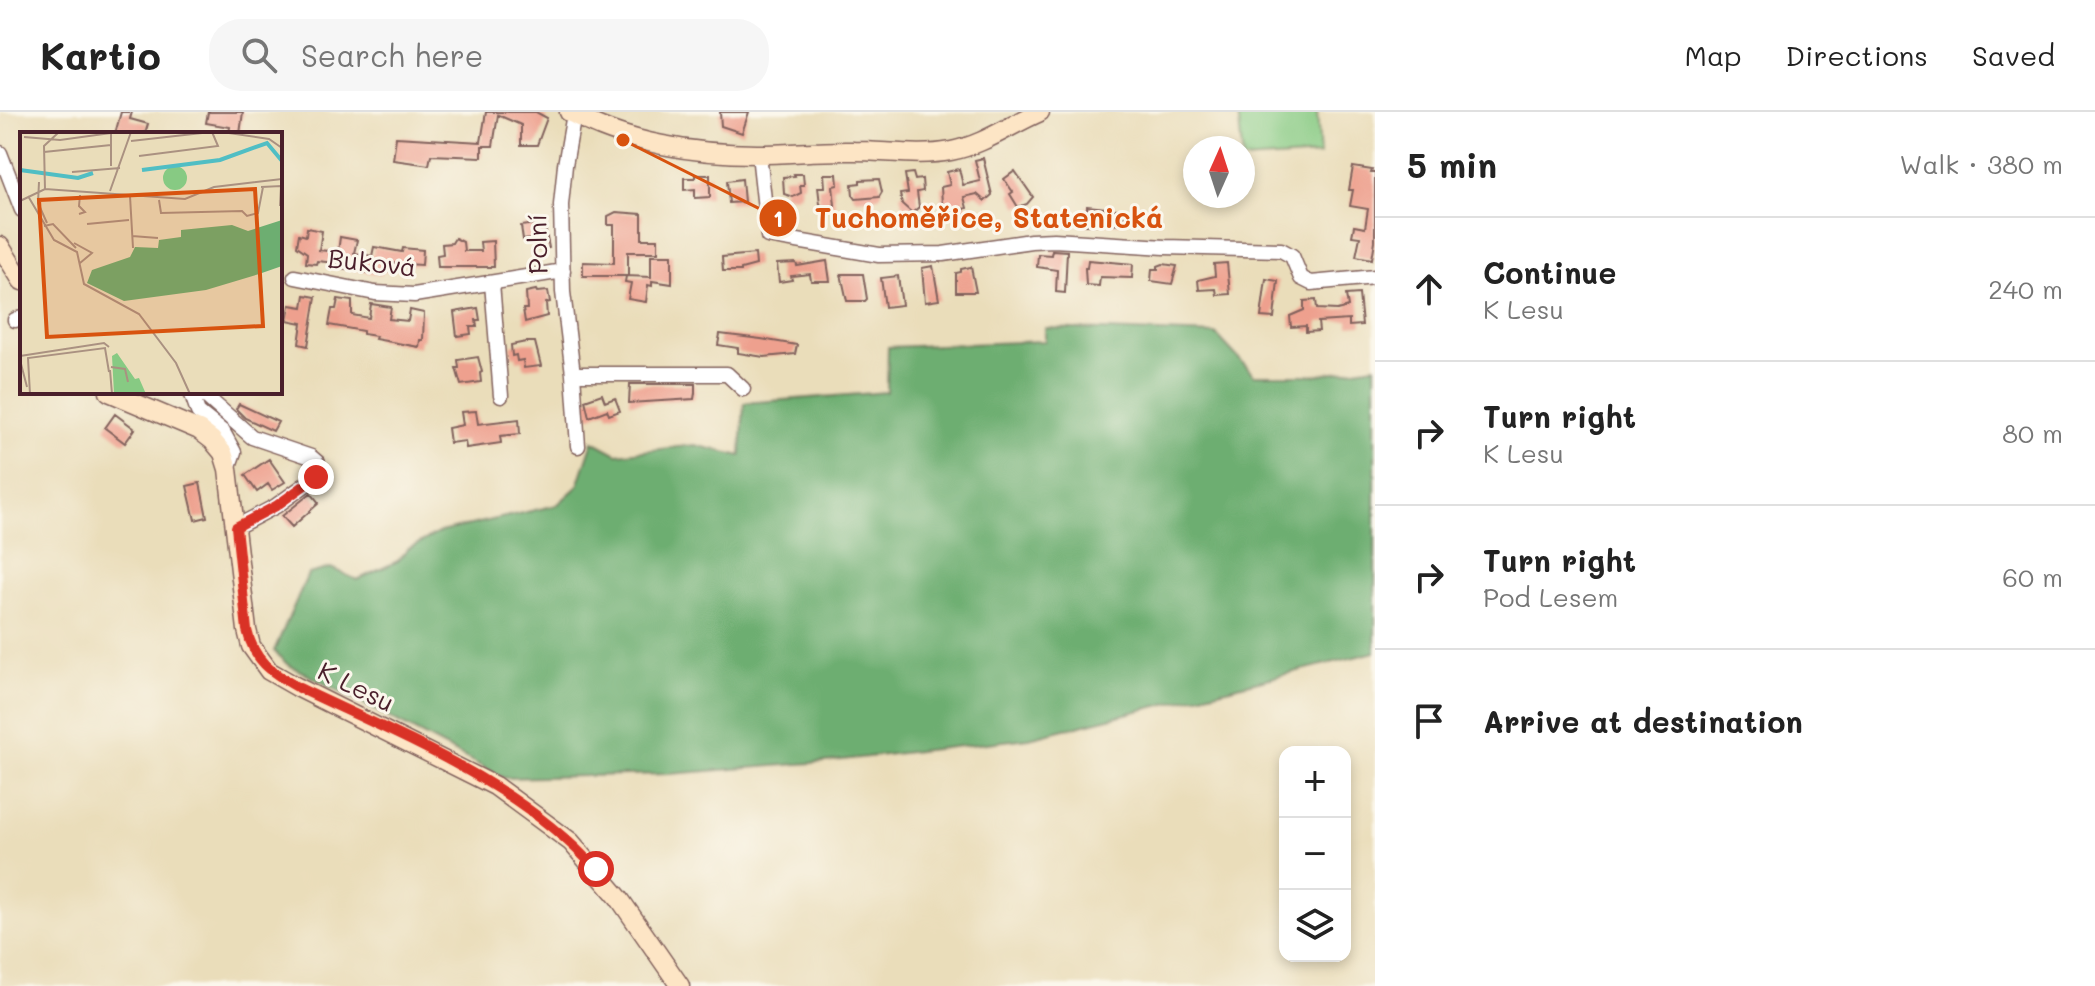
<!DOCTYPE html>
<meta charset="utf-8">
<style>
body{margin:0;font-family:Mali,sans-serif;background:#f6f6f6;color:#222}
.controls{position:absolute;right:24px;bottom:24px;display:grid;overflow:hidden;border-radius:16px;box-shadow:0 4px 12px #0003}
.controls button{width:72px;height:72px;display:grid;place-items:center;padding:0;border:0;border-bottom:2px solid #e0e0e0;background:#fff;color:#222;font:40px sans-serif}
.compass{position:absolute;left:1183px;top:24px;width:72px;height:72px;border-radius:50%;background:#fff;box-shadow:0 4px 12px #0003;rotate:3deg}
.stop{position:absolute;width:24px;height:24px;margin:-18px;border:6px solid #d93025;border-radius:50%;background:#fff}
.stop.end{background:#d93025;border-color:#fff;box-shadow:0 2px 8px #0008}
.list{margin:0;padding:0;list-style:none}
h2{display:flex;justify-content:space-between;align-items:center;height:104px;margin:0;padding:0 32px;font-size:34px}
h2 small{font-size:26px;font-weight:400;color:#767676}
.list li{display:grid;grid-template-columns:52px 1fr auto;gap:24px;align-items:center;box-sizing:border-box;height:144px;padding:0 32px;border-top:2px solid #e0e0e0}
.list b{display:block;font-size:30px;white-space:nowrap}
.list p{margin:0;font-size:26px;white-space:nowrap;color:#767676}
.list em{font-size:26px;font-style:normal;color:#767676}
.icon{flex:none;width:44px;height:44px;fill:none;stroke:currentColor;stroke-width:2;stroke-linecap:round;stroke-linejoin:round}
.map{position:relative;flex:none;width:1375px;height:874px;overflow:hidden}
header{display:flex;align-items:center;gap:48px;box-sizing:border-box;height:112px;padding:0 40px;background:#fff;border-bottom:2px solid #e0e0e0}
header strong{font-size:38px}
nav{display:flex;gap:44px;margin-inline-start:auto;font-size:28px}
.search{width:560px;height:72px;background:#f6f6f6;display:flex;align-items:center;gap:20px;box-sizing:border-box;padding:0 28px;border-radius:32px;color:#767676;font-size:30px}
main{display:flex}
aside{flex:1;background:#fff}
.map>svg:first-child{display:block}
.green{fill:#87ca83;stroke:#687457;stroke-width:2}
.forest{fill:#6dae71;stroke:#5c664e;stroke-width:2}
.building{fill:#eea08e}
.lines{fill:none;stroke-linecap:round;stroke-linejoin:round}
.street-casing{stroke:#82625d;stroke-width:17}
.secondary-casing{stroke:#82625d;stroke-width:21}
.street{stroke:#fff;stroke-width:14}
.secondary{stroke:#fde5c5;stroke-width:18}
.route{stroke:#d93025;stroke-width:10}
.labels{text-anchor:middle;stroke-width:6;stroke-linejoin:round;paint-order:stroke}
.street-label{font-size:26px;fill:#4a1f2b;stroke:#fbf7ec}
.inset-river{fill:none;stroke:#50bec4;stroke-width:4}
.inset-road{fill:none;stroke:#aa9181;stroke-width:2}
.view{fill:#d8530f;fill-opacity:0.15;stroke:#d8530f;stroke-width:4}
.inset-edge{fill:none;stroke:#4a1f2b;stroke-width:4}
.leader{fill:none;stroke:#d8530f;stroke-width:3}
.callout-dot{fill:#d8530f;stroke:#fbf7ec;stroke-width:3}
.mark-label{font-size:24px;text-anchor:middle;font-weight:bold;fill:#fff}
.callout-label{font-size:28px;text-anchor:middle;font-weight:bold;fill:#d8530f;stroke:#fbf7ec;stroke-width:6;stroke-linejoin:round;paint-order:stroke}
</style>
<header>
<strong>Kartio</strong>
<div class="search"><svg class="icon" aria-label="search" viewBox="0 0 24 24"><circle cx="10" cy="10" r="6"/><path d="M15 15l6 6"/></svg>Search here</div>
<nav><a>Map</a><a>Directions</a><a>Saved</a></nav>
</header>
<main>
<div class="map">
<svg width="1375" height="874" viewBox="0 0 1375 874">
<rect width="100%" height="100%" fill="#fbf7ec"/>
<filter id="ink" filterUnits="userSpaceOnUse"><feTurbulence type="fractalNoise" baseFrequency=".0125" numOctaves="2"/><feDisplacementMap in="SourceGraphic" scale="16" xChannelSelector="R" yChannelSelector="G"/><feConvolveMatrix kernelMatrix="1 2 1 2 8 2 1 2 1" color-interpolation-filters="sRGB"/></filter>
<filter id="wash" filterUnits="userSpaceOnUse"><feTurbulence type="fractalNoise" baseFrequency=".006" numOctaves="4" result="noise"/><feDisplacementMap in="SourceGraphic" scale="32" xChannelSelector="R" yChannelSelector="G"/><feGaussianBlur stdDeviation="1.8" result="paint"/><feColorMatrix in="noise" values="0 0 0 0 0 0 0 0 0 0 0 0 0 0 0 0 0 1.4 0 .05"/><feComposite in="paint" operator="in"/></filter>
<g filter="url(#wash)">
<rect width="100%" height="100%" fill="#eaddba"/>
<path class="green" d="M1238,0H1317L1320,43L1243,48Z"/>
<path class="forest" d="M1045,216L1216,222L1254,263H1315L1375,254V540L1029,626L825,650L669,662L504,666L287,552L274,539L308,462L331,456L357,468L398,449L408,437L440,420L557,393L578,374L593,329L617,342L695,333L741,344L744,291L887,280L888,235L1045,229Z"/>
<g id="blocks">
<path class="building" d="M121,0H132L130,7L148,12L145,22H115Z
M208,0H243L240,22H229L230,15L206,11Z
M486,0H536L547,6L537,33H521V13L498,3L493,34H482V45L431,43L429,53L393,48L396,25L481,30Z
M720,0H749L742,21L721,14Z
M983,46L992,83L985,89L977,82L964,85L967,96L947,101L942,91L941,75L950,73L947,60L959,57L963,73L980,69L975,48Z
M1353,55L1372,58L1371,61H1375V129L1372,147L1356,144L1360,125L1352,124L1354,114L1365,116L1368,97L1350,94L1353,78H1349Z
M1015,59L1033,85L1027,92L1018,95L1010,82L1013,80L1004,67Z
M913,61L915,68L922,67L923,79L917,80L919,95L912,101L902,92L900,82L908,81L905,62Z
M794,62H803L804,73H800L801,81L793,85L784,82L783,65L795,64Z
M824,62H837L838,73L833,74L835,93L825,96L820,92L818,75H825Z
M695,63H710V85L695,86V77L684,78V66H695Z
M742,67L744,90L729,91L727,69Z
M879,67L882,80L879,85L856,87L853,83L852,72L860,71V68Z
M1087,94L1124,98V111L1086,113L1087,107L1076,104L1087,100Z
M616,100L642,102V127H658V140H628V164H583V150L614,151V113H608V104Z
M544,111L549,136L534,138L533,127L523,128L521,114Z
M307,116L322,119L319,138L338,140L340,125L357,128L354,141L372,144L374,135L402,140L403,136L423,138L422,153L389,151L388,160L382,159V163L341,156L336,155V151L317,149L316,152L306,151L307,141L297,134L299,122L306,124Z
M455,126L463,130L464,139H481L480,130L493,129L494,155H438L437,143L443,142L442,132L452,131Z
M1052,138L1067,139L1065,181L1056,180L1057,158L1037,155L1038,142L1051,143Z
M755,142L756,153L741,157V159H723L722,145Z
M651,143H672V172L652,169V174L648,173L646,190L628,187L631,171L625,170L626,164L651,165Z
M1088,148L1133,152L1132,166L1100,165L1099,174L1086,173L1085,156H1087Z
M827,149L830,169H811L810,162L791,164L792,168L779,170L777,152L796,151L797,154Z
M1227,151L1230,182L1217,183L1216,177L1199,178L1198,168L1215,164L1214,152Z
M1163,152L1177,154L1172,172L1151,169L1152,157H1158V154Z
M933,154L939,188L925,190L922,156Z
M971,155L976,180H956V161L961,160V157Z
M841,162H863L867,187L865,189H847Z
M898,164L902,193L885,195L881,166Z
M1266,167L1278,169L1274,206L1261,205Z
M536,178L537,180L548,179L550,190L546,191L547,204L525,210L523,197H527L526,180Z
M1359,182L1362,213L1349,214V208L1318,210L1319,219L1306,220V214L1291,215L1290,204L1304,198V189L1316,188L1317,197L1337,198L1348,195L1346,183Z
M305,183L316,185L308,234L299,232L302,211L287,208L290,193L303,195Z
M338,187L352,189V203L369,206L371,192L391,195L389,207L408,209L410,198L424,201L423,228H420L419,235L375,227L376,224L363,222V219L329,213L332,197H336Z
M478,196L480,208H476L477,215H470L471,222L457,224L454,200Z
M720,222L761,227L797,233L795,242L764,245L738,241V236L718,233Z
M526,230H535L541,254L524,256L523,248L517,249L516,243L512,244L511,233Z
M478,245L482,260L480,261L481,270L461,273L456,256H459L458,248Z
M630,272H695V281L694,287L629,291Z
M602,282L605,290L615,286L620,299L609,303L607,298L589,305L585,288Z
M239,292L278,310L273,319L245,306L236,297Z
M476,299L478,312L519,307L520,322L500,324L501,331L466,336L465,329L450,331L448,316L463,313L461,300Z
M115,302L135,317L125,331L105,316Z
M269,347L285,370L272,378L268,372L257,380L245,363Z
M200,371L207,405L195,408L187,374Z
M311,381L319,391L292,415L282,404Z"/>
</g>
</g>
<g filter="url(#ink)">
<use href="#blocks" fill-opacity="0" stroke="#82625d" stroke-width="2"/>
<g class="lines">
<defs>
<path id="street" d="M574,2L565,53L561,93L563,180L573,262L578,334
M0,41L22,98
M759,42L768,124L879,143L943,142L1031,129L1054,128L1165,135L1281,138L1292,144L1301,166L1311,171L1375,165
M295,165L375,181L414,183L563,159
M492,171L501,284
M15,208L22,206
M573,262H727L743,277
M191,280L198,300L223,320L234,340L228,357
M201,280L252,325L311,345L318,351L319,359L316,365L276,394L236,415"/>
<path id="secondary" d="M569,0C625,31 694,42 757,42C789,42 822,38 854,39C886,39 919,45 951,39C983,33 1010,13 1040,0
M0,134L22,169
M109,280L199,318L212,328L223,341L228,357L247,518L251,534L269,559L297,575L495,674L571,730L619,786L680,874"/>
</defs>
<use href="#street" class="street-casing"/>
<use href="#secondary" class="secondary-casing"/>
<use href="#street" class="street"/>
<use href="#secondary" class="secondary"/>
</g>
</g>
<g class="lines" filter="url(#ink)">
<path class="route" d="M316,365L276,394L236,415L247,518C254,549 271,560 297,575C402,625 517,670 596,757"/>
</g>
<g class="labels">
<g class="street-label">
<text transform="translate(538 132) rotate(-91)" y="9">Polní</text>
<text transform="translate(372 151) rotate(6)" y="9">Buková</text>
<text transform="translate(356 575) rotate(26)" y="9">K Lesu</text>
</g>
</g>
<g transform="translate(20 20)">
<rect width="262" height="262" fill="#eaddba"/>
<path d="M143 46a12 12 0 1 1 24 0a12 12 0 1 1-24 0ZM97,221L115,247L119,246L126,262H94L92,224Z" fill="#87ca83"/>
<path d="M262,88V134L239,142L186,158L104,169L67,151L72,138L110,125L115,115L138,116L139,108L161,105V98L212,93L228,99Z" fill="#6dae71"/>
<path class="inset-river" d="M0,38L58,46L73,41M122,38L200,28L247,11L262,29"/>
<path class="inset-road" d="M202,0L249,7L262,16M4,5L40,8L91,1M111,9L191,0M24,20L91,13M119,24L198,14L192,0M91,34V0M52,40L100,36M19,50L18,71L27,91M241,55L261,54L260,74M25,57L24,14L39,0M90,59L111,0M8,64L34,108L57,120L64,152L119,182L156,231L170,262M110,64L113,116M139,68L141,81L222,79L227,84L238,81L243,55M0,69L25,57L165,67L194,55L262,47M59,82L65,80L59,74L60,63M67,92L109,88M24,94L33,92L56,116M112,104L138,106M54,111L72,121L60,131M0,224L84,211L89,215M0,228L7,255M91,235L105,237L108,250M90,238L92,262M10,262L8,226L85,216L89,240"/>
<path class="view" d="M235,57L243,194L27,205L19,68Z"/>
<rect width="262" height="262" class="inset-edge"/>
</g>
<path class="leader" d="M623 28L778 106"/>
<g class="callout-dot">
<circle cx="623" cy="28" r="8"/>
<circle cx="778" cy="106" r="20"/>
</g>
<g class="mark-label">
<text x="778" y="115">1</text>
</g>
<g class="callout-label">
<text x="989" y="116">Tuchoměřice, Statenická</text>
</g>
</svg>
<div class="controls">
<button>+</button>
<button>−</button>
<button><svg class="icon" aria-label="layers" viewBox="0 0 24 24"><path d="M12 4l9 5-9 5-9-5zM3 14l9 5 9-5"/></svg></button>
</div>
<svg class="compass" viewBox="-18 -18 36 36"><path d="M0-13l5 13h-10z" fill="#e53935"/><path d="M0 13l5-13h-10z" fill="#767676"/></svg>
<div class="stop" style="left:596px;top:757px"></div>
<div class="stop end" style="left:316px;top:365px"></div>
</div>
<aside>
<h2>5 min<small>Walk · 380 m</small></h2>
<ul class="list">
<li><svg class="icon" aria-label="ahead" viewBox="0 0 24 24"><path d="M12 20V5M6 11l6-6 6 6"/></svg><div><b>Continue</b><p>K Lesu</p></div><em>240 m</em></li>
<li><svg class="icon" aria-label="right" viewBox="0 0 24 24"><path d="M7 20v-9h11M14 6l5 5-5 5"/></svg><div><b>Turn right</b><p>K Lesu</p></div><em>80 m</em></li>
<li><svg class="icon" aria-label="right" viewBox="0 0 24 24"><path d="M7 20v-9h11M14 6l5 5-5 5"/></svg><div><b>Turn right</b><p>Pod Lesem</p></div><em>60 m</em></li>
<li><svg class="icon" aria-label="arrive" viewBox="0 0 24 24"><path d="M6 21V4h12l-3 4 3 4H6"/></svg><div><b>Arrive at destination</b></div></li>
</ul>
</aside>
</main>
